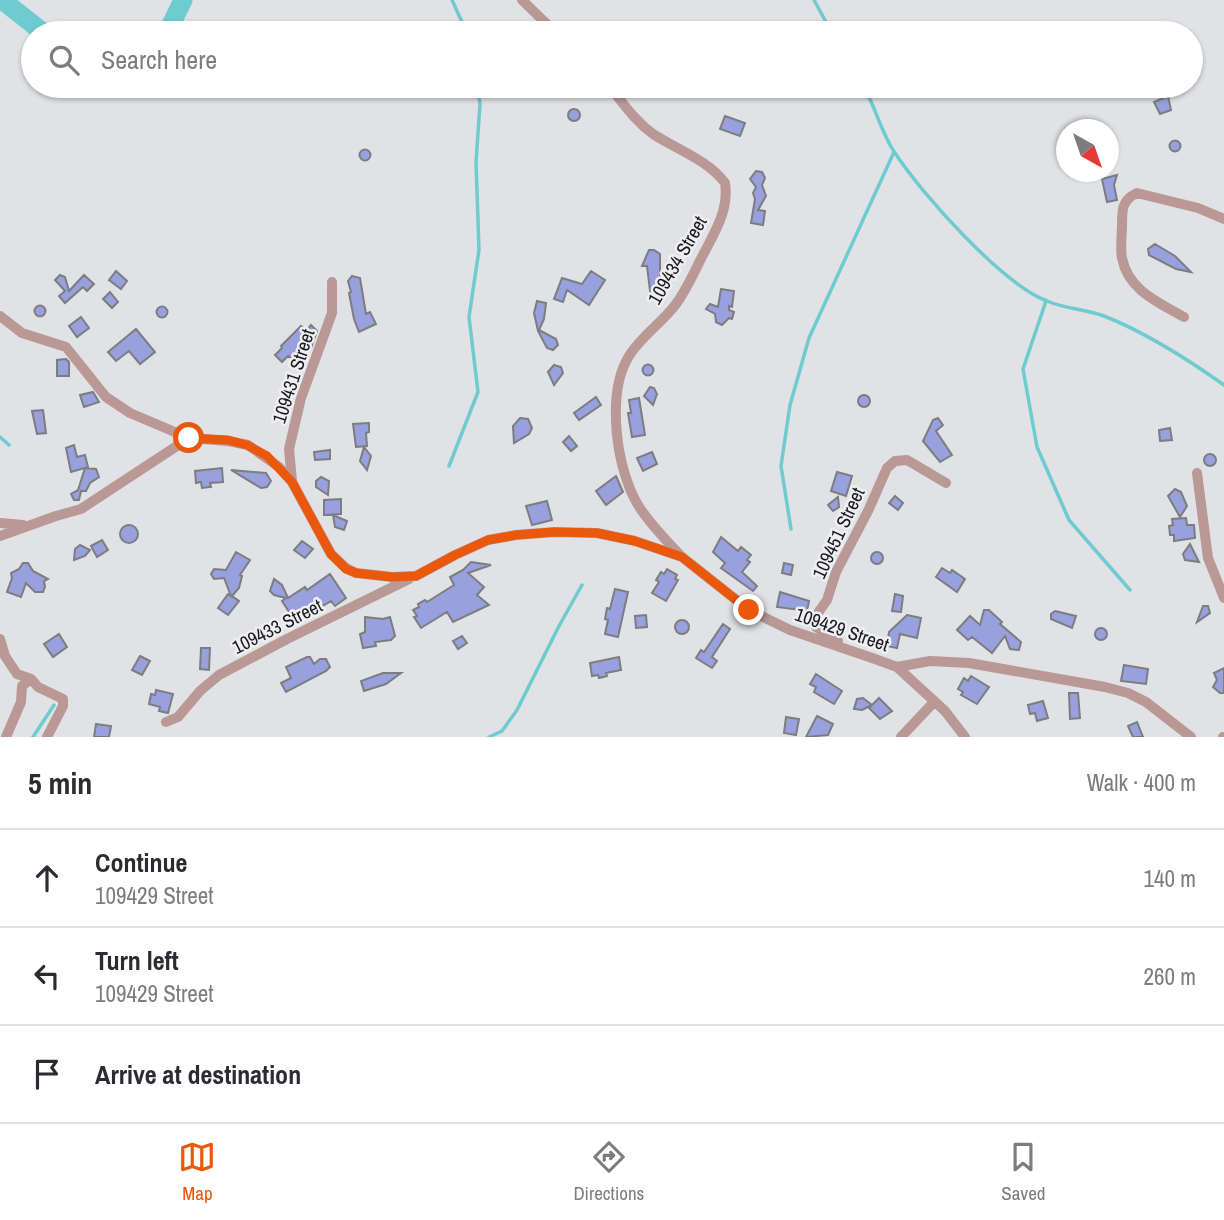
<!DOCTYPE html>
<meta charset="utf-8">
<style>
body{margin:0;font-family:"Archivo Narrow",sans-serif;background:#f7f7f7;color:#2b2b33}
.compass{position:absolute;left:1056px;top:119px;width:63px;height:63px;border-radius:50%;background:#fff;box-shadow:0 2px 5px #0004;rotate:140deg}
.stop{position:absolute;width:21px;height:21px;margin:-16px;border:5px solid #ea580c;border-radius:50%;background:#fff}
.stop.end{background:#ea580c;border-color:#fff;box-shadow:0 2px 7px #0008}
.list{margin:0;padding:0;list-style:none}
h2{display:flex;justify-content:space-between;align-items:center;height:91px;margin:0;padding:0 28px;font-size:30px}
h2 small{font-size:23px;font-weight:400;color:#7c7c81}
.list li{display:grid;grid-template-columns:46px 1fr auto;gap:21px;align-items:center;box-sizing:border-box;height:98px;padding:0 28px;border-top:2px solid #e1e1e2}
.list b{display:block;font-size:26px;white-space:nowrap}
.list p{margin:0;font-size:23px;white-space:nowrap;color:#7c7c81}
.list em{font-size:23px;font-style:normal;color:#7c7c81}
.icon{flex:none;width:38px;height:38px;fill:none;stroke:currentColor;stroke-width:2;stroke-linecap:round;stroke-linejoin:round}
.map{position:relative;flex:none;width:1224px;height:737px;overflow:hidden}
.search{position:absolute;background:#fff;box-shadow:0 2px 5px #0004;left:21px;right:21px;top:21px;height:77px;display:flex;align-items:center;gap:18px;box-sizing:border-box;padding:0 24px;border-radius:38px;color:#7c7c81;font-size:26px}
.sheet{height:385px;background:#fff}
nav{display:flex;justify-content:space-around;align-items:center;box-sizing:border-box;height:98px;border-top:2px solid #e1e1e2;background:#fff;font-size:19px;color:#7c7c81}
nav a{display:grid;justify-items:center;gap:4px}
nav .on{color:#ea580c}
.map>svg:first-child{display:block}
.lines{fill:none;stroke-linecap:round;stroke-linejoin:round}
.stream{stroke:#6ecbd0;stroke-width:3.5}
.river{stroke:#6ecbd0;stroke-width:19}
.building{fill:#98a0dd;stroke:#7c7d80;stroke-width:2}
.minor{stroke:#b99896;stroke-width:10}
.route{stroke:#ea580c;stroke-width:9}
.labels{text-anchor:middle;stroke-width:5;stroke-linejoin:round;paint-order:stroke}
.street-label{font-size:19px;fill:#19191a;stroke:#efeff3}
</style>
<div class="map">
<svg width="1224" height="737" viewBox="0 0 1224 737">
<rect width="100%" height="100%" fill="#e1e2e5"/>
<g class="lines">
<path class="stream" d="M452,0L467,33
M814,0L832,33
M863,86C876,107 881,133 895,153C922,194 1002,284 1047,301C1065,309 1086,309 1104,316C1147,333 1186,358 1224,385
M1046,301L1023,369L1037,447L1069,520L1130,590
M0,437L9,445
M449,466L478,392L469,317L479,250L476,162L480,104L477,86
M791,529L781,466L790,405L809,338L894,152
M33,737L54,705
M489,737L502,731L517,710L559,626L582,585"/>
<path class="river" d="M2,0L44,33
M167,33L183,0"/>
</g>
<path class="building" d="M1168,96L1171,110L1160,114L1154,102Z
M568 115a6 6 0 1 1 12 0a6 6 0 1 1-12 0Z
M725,116L745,123L740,136L720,129Z
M1169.5 146a5.5 5.5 0 1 1 11 0a5.5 5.5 0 1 1-11 0Z
M359.5 155a5.5 5.5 0 1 1 11 0a5.5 5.5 0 1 1-11 0Z
M756,171L762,172L765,178L762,185L766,196L758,210L765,211L763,225L751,223L755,199L753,193L756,187L750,179Z
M1117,175L1114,185L1117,200L1107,202L1102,179Z
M1155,244L1175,256L1191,272L1176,269L1149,255L1148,249Z
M649,250H654L660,254V287H662L663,298L651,299L647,266H642Z
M116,271L127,281L121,289L109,280Z
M591,271L605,280L589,305L567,290L563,302L554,299L562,278L582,284Z
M60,275L65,277L69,291L84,275L94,284L87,291L83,287L65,303L59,296L65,291L55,280Z
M352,276L360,278L366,314L370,312L376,324L359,332L354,319L349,293L351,292L348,281Z
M721,289L734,291L732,307L729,306V310L734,312L732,319L729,318L722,325L716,322L715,314L706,309L710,304L718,307Z
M110,292L118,302L112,308L103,299Z
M537,301L546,303L544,319L539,330L556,339L558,345L553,350L547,348L538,331L534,313Z
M34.5 311a5.5 5.5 0 1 1 11 0a5.5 5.5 0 1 1-11 0Z
M156.5 312a5.5 5.5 0 1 1 11 0a5.5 5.5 0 1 1-11 0Z
M81,317L89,328L77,337L69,326Z
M311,325L317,331L311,348L308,352L305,349L295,360L288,356L282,362L275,355L282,348L281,346L301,326L306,331Z
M136,329L155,352L140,364L129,351L116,361L108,352Z
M66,359L69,362V376H57V360Z
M642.5 370a5.5 5.5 0 1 1 11 0a5.5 5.5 0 1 1-11 0Z
M554,365L561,367L563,373L554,385L548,372Z
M650,387L654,388L657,394L653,405L644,396Z
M93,392L99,402L84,407L80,395Z
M858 401a6 6 0 1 1 12 0a6 6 0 1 1-12 0Z
M596,397L601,405L579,420L574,413Z
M639,398L645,435L632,437L628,413H631L629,400Z
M43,410L46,433L37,434L32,411Z
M520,418L528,419L532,428L529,434L514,443L513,426Z
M938,418L943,425L936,431L952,455L940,462L923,441L933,420Z
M369,423V432L366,433L367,446L356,447L353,424Z
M1170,428L1172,440L1160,441L1159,430Z
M569,436L577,446L571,451L563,442Z
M74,445L77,457L85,455L88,467L71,472L66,448Z
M364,447L371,456L367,470L360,461Z
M330,450V459L315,460L314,452Z
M652,452L657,464L643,471L637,458Z
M1204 460a6 6 0 1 1 12 0a6 6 0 1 1-12 0Z
M85,468L96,469L99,477L90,483L86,491H81L79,500H74L71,494L78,490Z
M222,468L223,482L210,483L211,487L202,488L201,482L196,483L195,471Z
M231,470L266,473L271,481L267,487L261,488Z
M837,472L852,476L846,496L831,491Z
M616,476L623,492L606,505L596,491Z
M321,477L329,481L328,495L316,487V481Z
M1175,489L1181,492L1187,506L1180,517L1168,496Z
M895,496L903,503L898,510L889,503Z
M838,497L839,507L833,511L828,505Z
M341,499V514L324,515V500Z
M547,501L552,520L532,525L526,506Z
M333,515L347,521L344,530L335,527Z
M1186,518L1187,525H1194L1195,538L1174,541V535H1170L1169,526L1173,525L1172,519Z
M120 534a9 9 0 1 1 18 0a9 9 0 1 1-18 0Z
M721,537L738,551L741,547L751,555L747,560L750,562L742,572L757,586L753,591L721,568L725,563L713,552Z
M102,540L108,550L97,557L91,546Z
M302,541L313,549L305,558L294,550Z
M1190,544L1199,562L1185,560L1183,554Z
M80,545L90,550L85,556L74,560L75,549Z
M236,552L250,560L240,575L242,576L239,588L232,596L239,601L228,615L218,608L228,594L231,596L224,578L214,579L211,574L214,569L226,570Z
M871 558a6 6 0 1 1 12 0a6 6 0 1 1-12 0Z
M471,562L491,565L468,573L484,587L477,595L489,605L453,622L447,612L421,628L414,617L417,616L413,610L419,607L418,604L425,600L427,602L454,585L450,577L463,570Z
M23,563H28L33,571L48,579L44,581L45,587L43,592H35L26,583L21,597L7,592L12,578L11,573L19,569Z
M784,563L793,565L791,575L782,573Z
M942,568L950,573L952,570L965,579L957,592L936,577Z
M667,569L677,575L675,579L678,580L666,601L652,593L659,582L656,580L661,572L664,574Z
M330,574L346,598L335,606L331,601L305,617L301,610L291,615L282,601L286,598L274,595L270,591L274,579L282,585L288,598L305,587L307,590Z
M615,589L628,592L618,637L605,634L608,620L605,619L607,608L610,609Z
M780,592L809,601L807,611L777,607Z
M895,594L903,596L901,612L892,611Z
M1203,606H1208L1210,613L1197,622Z
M984,610H989L1002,622L1000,624L1021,642L1019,650L1010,649L1005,636L992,653L972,637L968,640L957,630L970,616L980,625Z
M1055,611L1076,616L1072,628L1051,619V614Z
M646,615L647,627L636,628L635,616Z
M907,615L921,618L917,638L900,634L897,648L887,646L889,632Z
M365,617L383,619L390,617L395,636L391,640L375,642L376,646L363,648L360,634L365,632Z
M675 627a7 7 0 1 1 14 0a7 7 0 1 1-14 0Z
M723,624L730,629L712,657L717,661L712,668L696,658L701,650L704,652Z
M1095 634a6 6 0 1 1 12 0a6 6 0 1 1-12 0Z
M59,634L67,647L53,657L44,644Z
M462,636L467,643L458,649L453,641Z
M201,648H210L209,670L200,669Z
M140,656L150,661L142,675L132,670Z
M307,657H310L314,664L320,659H326L330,667L326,671L286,692L281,683L291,678L286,667Z
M619,657L621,670L606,673L607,676L599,678L598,675L592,676L590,663Z
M1124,665L1148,669L1146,684L1121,681Z
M1224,668V693H1220L1213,687L1217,680L1214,673Z
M383,673H401L386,684L364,691L361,681Z
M816,674L842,691L834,704L814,692L816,687L810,684Z
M971,676L989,687L977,704L961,695L963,692L958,689L964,678L968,681Z
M156,690L173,694L168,713L159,711L160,707L149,704L151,694L155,695Z
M1069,693H1078L1080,718L1070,719Z
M863,698L872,705L879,698L892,711L880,719L869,708L872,705L862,710L854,709L857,699Z
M1043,701L1048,718L1037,721L1035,713L1030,714L1028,705Z
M817,716L833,724L828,735L806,737Z
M786,717L799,719L796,735L784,733Z
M1137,722L1143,737H1133L1128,726Z
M96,724L111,726L109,737H94Z"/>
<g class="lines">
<path class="minor" d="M522,0L556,33
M609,86C623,103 635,121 653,134C676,149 708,160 725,183C729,209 716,230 704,253C695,270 687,289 676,304C662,323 641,336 629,356C606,393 616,469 638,505C649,523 665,539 679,554
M0,316L22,333L66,347L106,397L130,413L189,438
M1184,317C1158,302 1128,290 1122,258C1120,248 1122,235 1122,225C1122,209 1122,200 1137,193L1198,208L1224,219
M1197,473L1208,558L1224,598
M292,481L289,449L301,398L332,313V282
M0,523L23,525
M0,536L56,516L81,509L189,438L228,441L248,445L279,467L292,482L331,554L346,568L356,573L392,577L416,576L455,555L488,540L516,535L554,532L597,533L635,541L682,557L749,610L790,630L875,659L897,667L930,661L969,663L1105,687L1128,693L1146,702L1191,737
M0,639L5,656L17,674L31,679L38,687L63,699V706L47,737
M838,641L816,627L813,620L827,600L836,572L868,511L887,468L895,461L907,460L946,483
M897,667L945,711L965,737
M166,722L178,717L200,691L219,675L287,639L409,579
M6,737L21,702L22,686L31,679
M901,737L934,702
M1223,737H1224"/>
</g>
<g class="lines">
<path class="route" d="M189,438L228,440L247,445L267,456L292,482L331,554L346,569L356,573L392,577L416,576L455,555L488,540L516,535L554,532L597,533L635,541L682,557L749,610"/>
</g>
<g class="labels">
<g class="street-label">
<text transform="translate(677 260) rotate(-60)" y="7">109434 Street</text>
<text transform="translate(293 376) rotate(-72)" y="7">109431 Street</text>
<text transform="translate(838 533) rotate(-65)" y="7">109451 Street</text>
<text transform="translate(277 626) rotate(-27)" y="7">109433 Street</text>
<text transform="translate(842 629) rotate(19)" y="7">109429 Street</text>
</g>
</g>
</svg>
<svg class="compass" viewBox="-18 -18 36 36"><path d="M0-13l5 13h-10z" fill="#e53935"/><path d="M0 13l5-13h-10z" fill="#7c7c81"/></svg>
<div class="stop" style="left:189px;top:438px"></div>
<div class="stop end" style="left:749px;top:610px"></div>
<div class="search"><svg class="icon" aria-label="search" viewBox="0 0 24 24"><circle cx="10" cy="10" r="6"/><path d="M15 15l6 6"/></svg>Search here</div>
</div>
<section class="sheet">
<h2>5 min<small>Walk · 400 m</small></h2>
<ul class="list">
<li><svg class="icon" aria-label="ahead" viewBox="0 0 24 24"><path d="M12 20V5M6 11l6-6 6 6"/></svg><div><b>Continue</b><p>109429 Street</p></div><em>140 m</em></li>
<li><svg class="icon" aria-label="left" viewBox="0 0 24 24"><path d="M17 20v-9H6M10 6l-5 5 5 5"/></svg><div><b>Turn left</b><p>109429 Street</p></div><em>260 m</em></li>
<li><svg class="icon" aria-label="arrive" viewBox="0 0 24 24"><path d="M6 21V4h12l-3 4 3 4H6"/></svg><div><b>Arrive at destination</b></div></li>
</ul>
</section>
<nav>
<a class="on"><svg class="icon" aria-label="map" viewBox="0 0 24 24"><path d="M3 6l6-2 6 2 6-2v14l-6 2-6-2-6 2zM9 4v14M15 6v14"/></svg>Map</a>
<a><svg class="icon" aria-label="directions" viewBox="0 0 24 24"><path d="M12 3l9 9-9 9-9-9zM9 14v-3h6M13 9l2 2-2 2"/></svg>Directions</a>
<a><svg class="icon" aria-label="saved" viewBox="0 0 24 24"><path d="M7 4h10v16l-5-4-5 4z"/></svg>Saved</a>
</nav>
